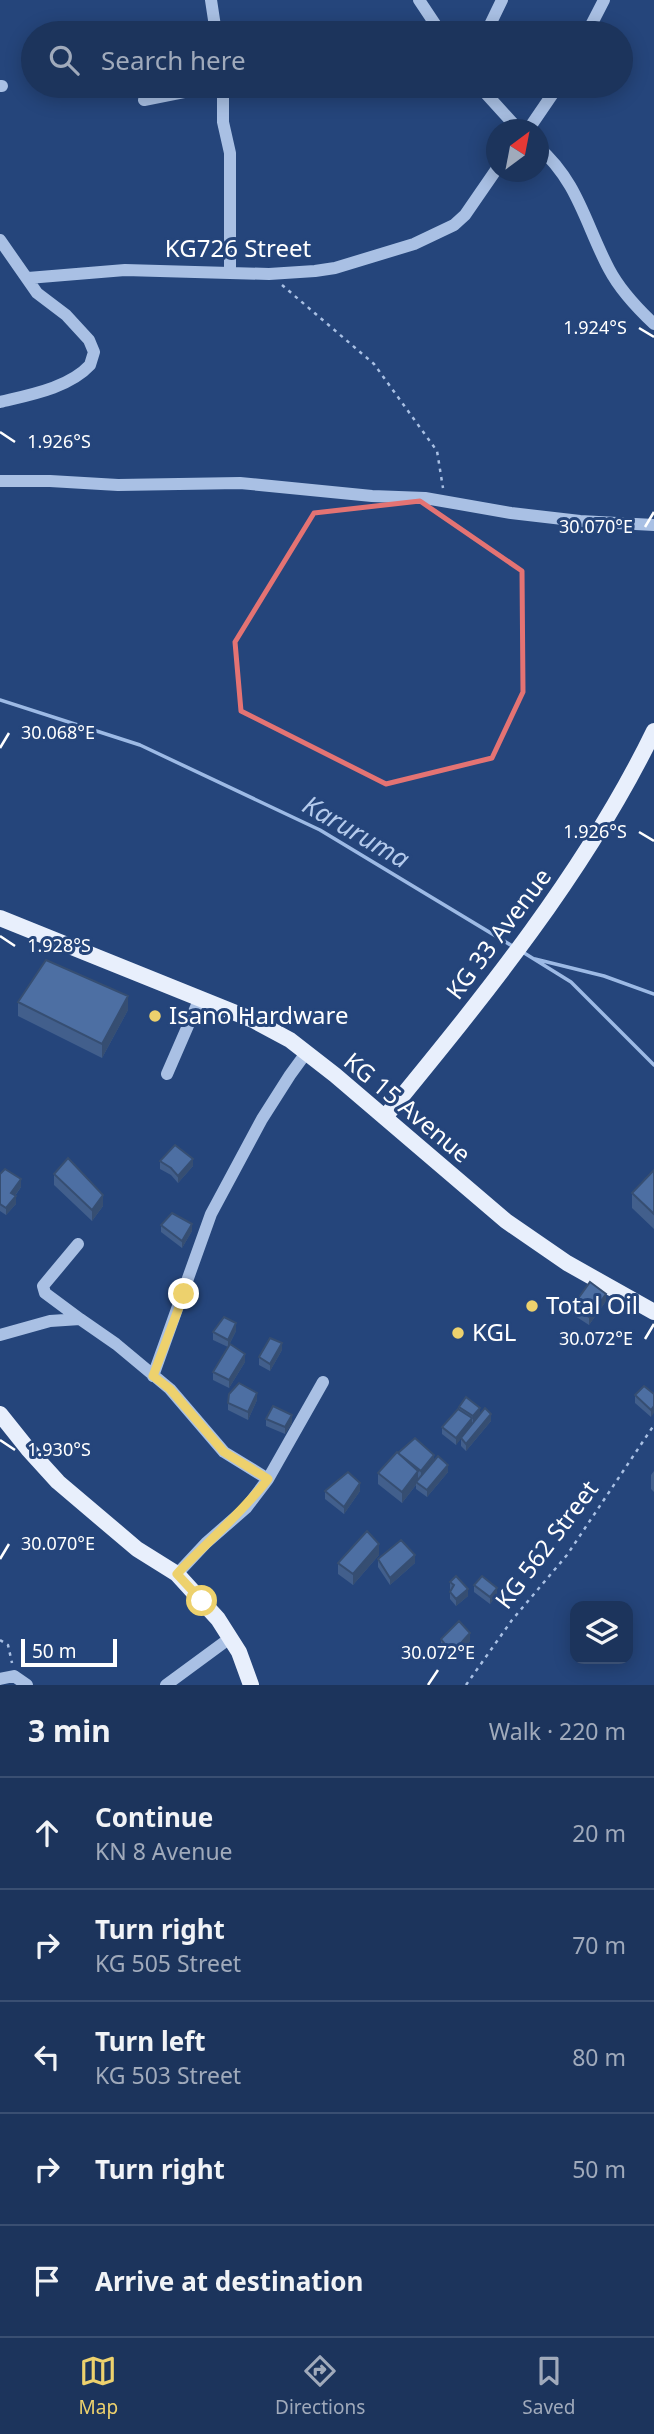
<!DOCTYPE html>
<meta charset="utf-8">
<style>
body{margin:0;font-family:"Noto Sans",sans-serif;background:#293f65;color:#f1f3f6}
.controls{position:absolute;right:21px;bottom:21px;display:grid;overflow:hidden;border-radius:14px;box-shadow:0 4px 18px #0003}
.controls button{width:63px;height:63px;display:grid;place-items:center;padding:0;border:0;border-bottom:2px solid #3a4f72;background:#1c345c;color:#f1f3f6;font:35px sans-serif}
.compass{position:absolute;left:486px;top:119px;width:63px;height:63px;border-radius:50%;background:#1c345c;box-shadow:0 4px 18px #0003;rotate:32deg}
.scale{position:absolute;left:21px;bottom:18px;width:96px;box-sizing:border-box;padding-left:7px;border:4px solid #fff;border-top:0;font-size:19px;line-height:24px;white-space:nowrap;color:#fff;-webkit-text-stroke:5px #25457b;paint-order:stroke}
.stop{position:absolute;width:21px;height:21px;margin:-16px;border:5px solid #edd16d;border-radius:50%;background:#fff}
.stop.end{background:#edd16d;border-color:#fff;box-shadow:0 2px 7px #0008}
.list{margin:0;padding:0;list-style:none}
h2{display:flex;justify-content:space-between;align-items:center;height:91px;margin:0;padding:0 28px;font-size:30px}
h2 small{font-size:23px;font-weight:400;color:#a0aabb}
.list li{display:grid;grid-template-columns:46px 1fr auto;gap:21px;align-items:center;box-sizing:border-box;height:112px;padding:0 28px;border-top:2px solid #3a4f72}
.list b{display:block;font-size:26px;white-space:nowrap}
.list p{margin:0;font-size:23px;white-space:nowrap;color:#a0aabb}
.list em{font-size:23px;font-style:normal;color:#a0aabb}
.icon{flex:none;width:38px;height:38px;fill:none;stroke:currentColor;stroke-width:2;stroke-linecap:round;stroke-linejoin:round}
.map{position:relative;flex:none;width:654px;height:1685px;overflow:hidden}
.search{position:absolute;background:#1c345c;box-shadow:0 4px 18px #0003;left:21px;right:21px;top:21px;height:77px;display:flex;align-items:center;gap:18px;box-sizing:border-box;padding:0 24px;border-radius:38px;color:#a0aabb;font-size:26px}
.sheet{height:651px;background:#1c345c}
nav{display:flex;justify-content:space-around;align-items:center;box-sizing:border-box;height:98px;border-top:2px solid #3a4f72;background:#1c345c;font-size:19px;color:#a0aabb}
nav a{display:grid;justify-items:center;gap:4px}
nav .on{color:#edd16d}
.map>svg:first-child{display:block}
.lines{fill:none;stroke-linecap:round;stroke-linejoin:round}
.stream{stroke:#9dbae5;stroke-width:3.5}
.path{stroke:#a9c0e4;stroke-width:2.5;stroke-dasharray:3.5 5;stroke-linecap:butt}
.minor{stroke:#a9c0e4;stroke-width:12}
.major{stroke:#e8effc;stroke-width:16}
.wall{fill:#425f8c}
.shaded-wall{fill:#364e72}
.building{fill:#4d6fa3;stroke:#364e72;stroke-width:2}
.route{stroke:#edd16d;stroke-width:9}
.marked{fill:none;stroke:#e47373;stroke-width:5;stroke-linejoin:round}
.ticks{fill:none;stroke:#fff;stroke-width:2.5}
.poi-dot{fill:#edd16d;stroke:#25457b;stroke-width:2.5}
.labels{text-anchor:middle;stroke-width:6;stroke-linejoin:round;paint-order:stroke}
.street-label{font-size:24px;fill:#fff;stroke:#25457b}
.poi-label{font-size:24px;fill:#fff;stroke:#25457b;text-anchor:start}
.water-label{font-size:26px;font-style:italic;fill:#b4caec;stroke:#25457b}
.ticks-label{font-size:18px;text-anchor:middle;fill:#fff;stroke:#25457b;stroke-width:6;stroke-linejoin:round;paint-order:stroke}
</style>
<div class="map">
<svg width="654" height="1685" viewBox="0 0 654 1685">
<rect width="100%" height="100%" fill="#25457b"/>
<g class="lines">
<path class="stream" d="M0,700L140,745L320,830L514,947
M521,951L571,982L654,1065
M535,959L604,976L654,994"/>
<path class="path" d="M282,285L374,364L437,451L443,488
M0,1640L8,1645L12,1663
M466,1685L512,1620L567,1555L654,1425"/>
<path class="minor" d="M211,0L216,33
M419,0L441,33
M486,33L502,0
M587,33L604,0
M0,86H2
M223,86V122L230,153V272
M479,86L519,130
M144,100L214,86
M528,130L558,86
M538,147C578,181 586,226 609,269C620,290 637,308 654,324
M0,240L37,293L66,315L89,340L94,352L90,365C69,388 29,395 0,402
M28,278L125,270L269,274L315,271L335,268L414,244L454,225L465,215L496,170
M0,481H50L118,485L240,483L372,496L425,498L511,513L580,521L654,525
M167,1074L200,998
M78,1244L43,1286L45,1293L80,1319
M0,1335L50,1321L80,1319L116,1344L170,1389L224,1452L268,1479
M153,1376L211,1214L262,1119L290,1075L306,1053
M177,1574L206,1543L246,1508L268,1479L323,1382
M0,1679L14,1676L27,1685
M166,1685L230,1638"/>
<path class="major" d="M0,918L253,1020L290,1040L335,1075L506,1221L567,1263L654,1312
M385,1117C484,996 585,873 654,731
M0,1414L28,1449L58,1482L137,1549L177,1574L218,1619L239,1652L251,1685"/>
</g>
<path class="wall" d="M18,1002L128,1010L102,1058L18,1016Z
M160,1161L193,1166L178,1183L171,1175L160,1169Z
M654,1170V1229L632,1208V1193Z
M0,1174L21,1187L15,1196L16,1204L6,1215L0,1211Z
M54,1174L103,1206L92,1221L54,1185Z
M161,1225L192,1231L182,1248L161,1232Z
M606,1301L589,1325L572,1314V1307Z
M236,1331L228,1347L213,1340V1332Z
M282,1350L270,1371L259,1365V1357Z
M245,1362L229,1388L213,1380V1372Z
M654,1394L651,1417L635,1403V1395Z
M257,1400L248,1420L228,1410V1403Z
M459,1407L480,1414L491,1421L466,1451L461,1446V1438L456,1445L442,1434V1427L459,1410Z
M266,1419L292,1423L285,1434L266,1426Z
M434,1462L448,1472L427,1497L416,1489V1485L402,1503L378,1484V1473Z
M654,1471V1492L651,1489V1475Z
M325,1491H360L344,1514L325,1499Z
M379,1555L353,1585L338,1574V1563Z
M378,1559L415,1563L390,1585L378,1567Z
M450,1582L468,1596L456,1606L450,1599Z
M474,1585L497,1595L490,1604L474,1592Z
M441,1639L470,1641L452,1661L441,1646Z"/>
<path class="shaded-wall" d="M128,996V1010L102,1058V1044Z
M193,1159V1166L178,1183V1176Z
M21,1179V1187L11,1201V1193Z
M103,1195V1206L92,1221V1210Z
M16,1196V1204L6,1215V1208Z
M192,1224V1231L182,1248V1241Z
M606,1294V1301L589,1325V1317Z
M236,1323V1331L228,1347V1340Z
M282,1343V1350L270,1371V1364Z
M245,1354V1362L229,1388V1380Z
M257,1393V1400L248,1420V1412Z
M654,1406V1413L651,1417V1410Z
M480,1408V1415L473,1423V1416Z
M491,1414V1421L466,1451V1444Z
M292,1415V1423L285,1434V1427Z
M472,1418V1425L456,1445V1438Z
M434,1455V1462L421,1479V1471Z
M448,1465V1472L427,1497V1490Z
M418,1471V1482H416V1485L402,1503V1492Z
M360,1483V1491L344,1514V1507Z
M379,1544V1555L353,1585V1574Z
M415,1555V1563L390,1585V1578Z
M497,1588V1595L490,1604V1597Z
M468,1589V1596L456,1606V1599Z
M470,1633V1641L452,1661V1653Z"/>
<path class="building" d="M46,960L128,996L102,1044L18,1002Z
M175,1145L193,1159L178,1176L171,1168L160,1161Z
M68,1158L103,1195L92,1210L54,1174Z
M5,1169L21,1179L11,1193L16,1196L6,1208L0,1204V1174Z
M654,1170V1214L632,1193Z
M172,1213L192,1224L182,1241L161,1225Z
M590,1282L606,1294L589,1317L572,1307Z
M224,1317L236,1323L228,1340L213,1332Z
M270,1338L282,1343L270,1364L259,1357Z
M230,1344L245,1354L229,1380L213,1372Z
M239,1383L257,1393L248,1412L228,1403L229,1394Z
M644,1386L654,1394V1406L651,1410L635,1395Z
M466,1397L480,1408L473,1416L459,1407Z
M273,1406L292,1415L285,1427L266,1419Z
M485,1408L491,1414L466,1444L461,1438Z
M458,1409L472,1418L456,1438L442,1427Z
M415,1438L434,1455L421,1471L398,1453Z
M397,1452L418,1471L402,1492L378,1473Z
M438,1456L448,1465L427,1490L416,1482Z
M348,1472L360,1483L344,1507L325,1491Z
M367,1531L379,1544L353,1574L338,1563Z
M401,1540L415,1555L390,1578L378,1559Z
M456,1576L468,1589L456,1599L450,1592L454,1585L450,1582Z
M482,1576L497,1588L490,1597L474,1585Z
M459,1621L470,1633L452,1653L441,1639Z"/>
<g class="lines">
<path class="route" d="M184,1294L153,1376L170,1389L224,1452L268,1479C241,1514 208,1541 177,1574L202,1601"/>
</g>
<path class="marked" d="M420,501L522,571L523,692L492,758L386,784L241,711L235,642L314,513Z"/>
<path class="ticks" d="M639,328L654,337M0,432L15,442M645,527L654,512M0,748L9,733M639,832L654,841M0,936L15,946M645,1339L654,1324M0,1440L15,1450M0,1559L9,1544M428,1685L438,1670"/>
<g class="poi-dot">
<circle cx="155" cy="1016" r="7"/>
<circle cx="532" cy="1306" r="7"/>
<circle cx="458" cy="1333" r="7"/>
</g>
<g class="labels">
<g class="street-label">
<text x="238" y="257">KG726 Street</text>
<text transform="translate(499 934) rotate(-53)" y="8">KG 33 Avenue</text>
<text transform="translate(407 1108) rotate(40)" y="8">KG 15 Avenue</text>
<text transform="translate(547 1545) rotate(-53)" y="8">KG 562 Street</text>
</g>
<g class="poi-label">
<text x="169" y="1024">Isano Hardware</text>
<text x="546" y="1314">Total Oil</text>
<text x="472" y="1341">KGL</text>
</g>
<g class="water-label">
<text transform="translate(356 832) rotate(30)" y="9">Karuruma</text>
</g>
</g>
<g class="ticks-label">
<text x="595" y="334">1.924°S</text>
<text x="59" y="448">1.926°S</text>
<text x="596" y="533">30.070°E</text>
<text x="58" y="739">30.068°E</text>
<text x="595" y="838">1.926°S</text>
<text x="59" y="952">1.928°S</text>
<text x="596" y="1345">30.072°E</text>
<text x="59" y="1456">1.930°S</text>
<text x="58" y="1550">30.070°E</text>
<text x="438" y="1659">30.072°E</text>
</g>
</svg>
<div class="controls">
<button><svg class="icon" aria-label="layers" viewBox="0 0 24 24"><path d="M12 4l9 5-9 5-9-5zM3 14l9 5 9-5"/></svg></button>
</div>
<svg class="compass" viewBox="-18 -18 36 36"><path d="M0-13l5 13h-10z" fill="#e53935"/><path d="M0 13l5-13h-10z" fill="#a0aabb"/></svg>
<div class="scale">50 m</div>
<div class="stop" style="left:202px;top:1601px"></div>
<div class="stop end" style="left:184px;top:1294px"></div>
<div class="search"><svg class="icon" aria-label="search" viewBox="0 0 24 24"><circle cx="10" cy="10" r="6"/><path d="M15 15l6 6"/></svg>Search here</div>
</div>
<section class="sheet">
<h2>3 min<small>Walk · 220 m</small></h2>
<ul class="list">
<li><svg class="icon" aria-label="ahead" viewBox="0 0 24 24"><path d="M12 20V5M6 11l6-6 6 6"/></svg><div><b>Continue</b><p>KN 8 Avenue</p></div><em>20 m</em></li>
<li><svg class="icon" aria-label="right" viewBox="0 0 24 24"><path d="M7 20v-9h11M14 6l5 5-5 5"/></svg><div><b>Turn right</b><p>KG 505 Street</p></div><em>70 m</em></li>
<li><svg class="icon" aria-label="left" viewBox="0 0 24 24"><path d="M17 20v-9H6M10 6l-5 5 5 5"/></svg><div><b>Turn left</b><p>KG 503 Street</p></div><em>80 m</em></li>
<li><svg class="icon" aria-label="right" viewBox="0 0 24 24"><path d="M7 20v-9h11M14 6l5 5-5 5"/></svg><div><b>Turn right</b></div><em>50 m</em></li>
<li><svg class="icon" aria-label="arrive" viewBox="0 0 24 24"><path d="M6 21V4h12l-3 4 3 4H6"/></svg><div><b>Arrive at destination</b></div></li>
</ul>
</section>
<nav>
<a class="on"><svg class="icon" aria-label="map" viewBox="0 0 24 24"><path d="M3 6l6-2 6 2 6-2v14l-6 2-6-2-6 2zM9 4v14M15 6v14"/></svg>Map</a>
<a><svg class="icon" aria-label="directions" viewBox="0 0 24 24"><path d="M12 3l9 9-9 9-9-9zM9 14v-3h6M13 9l2 2-2 2"/></svg>Directions</a>
<a><svg class="icon" aria-label="saved" viewBox="0 0 24 24"><path d="M7 4h10v16l-5-4-5 4z"/></svg>Saved</a>
</nav>
